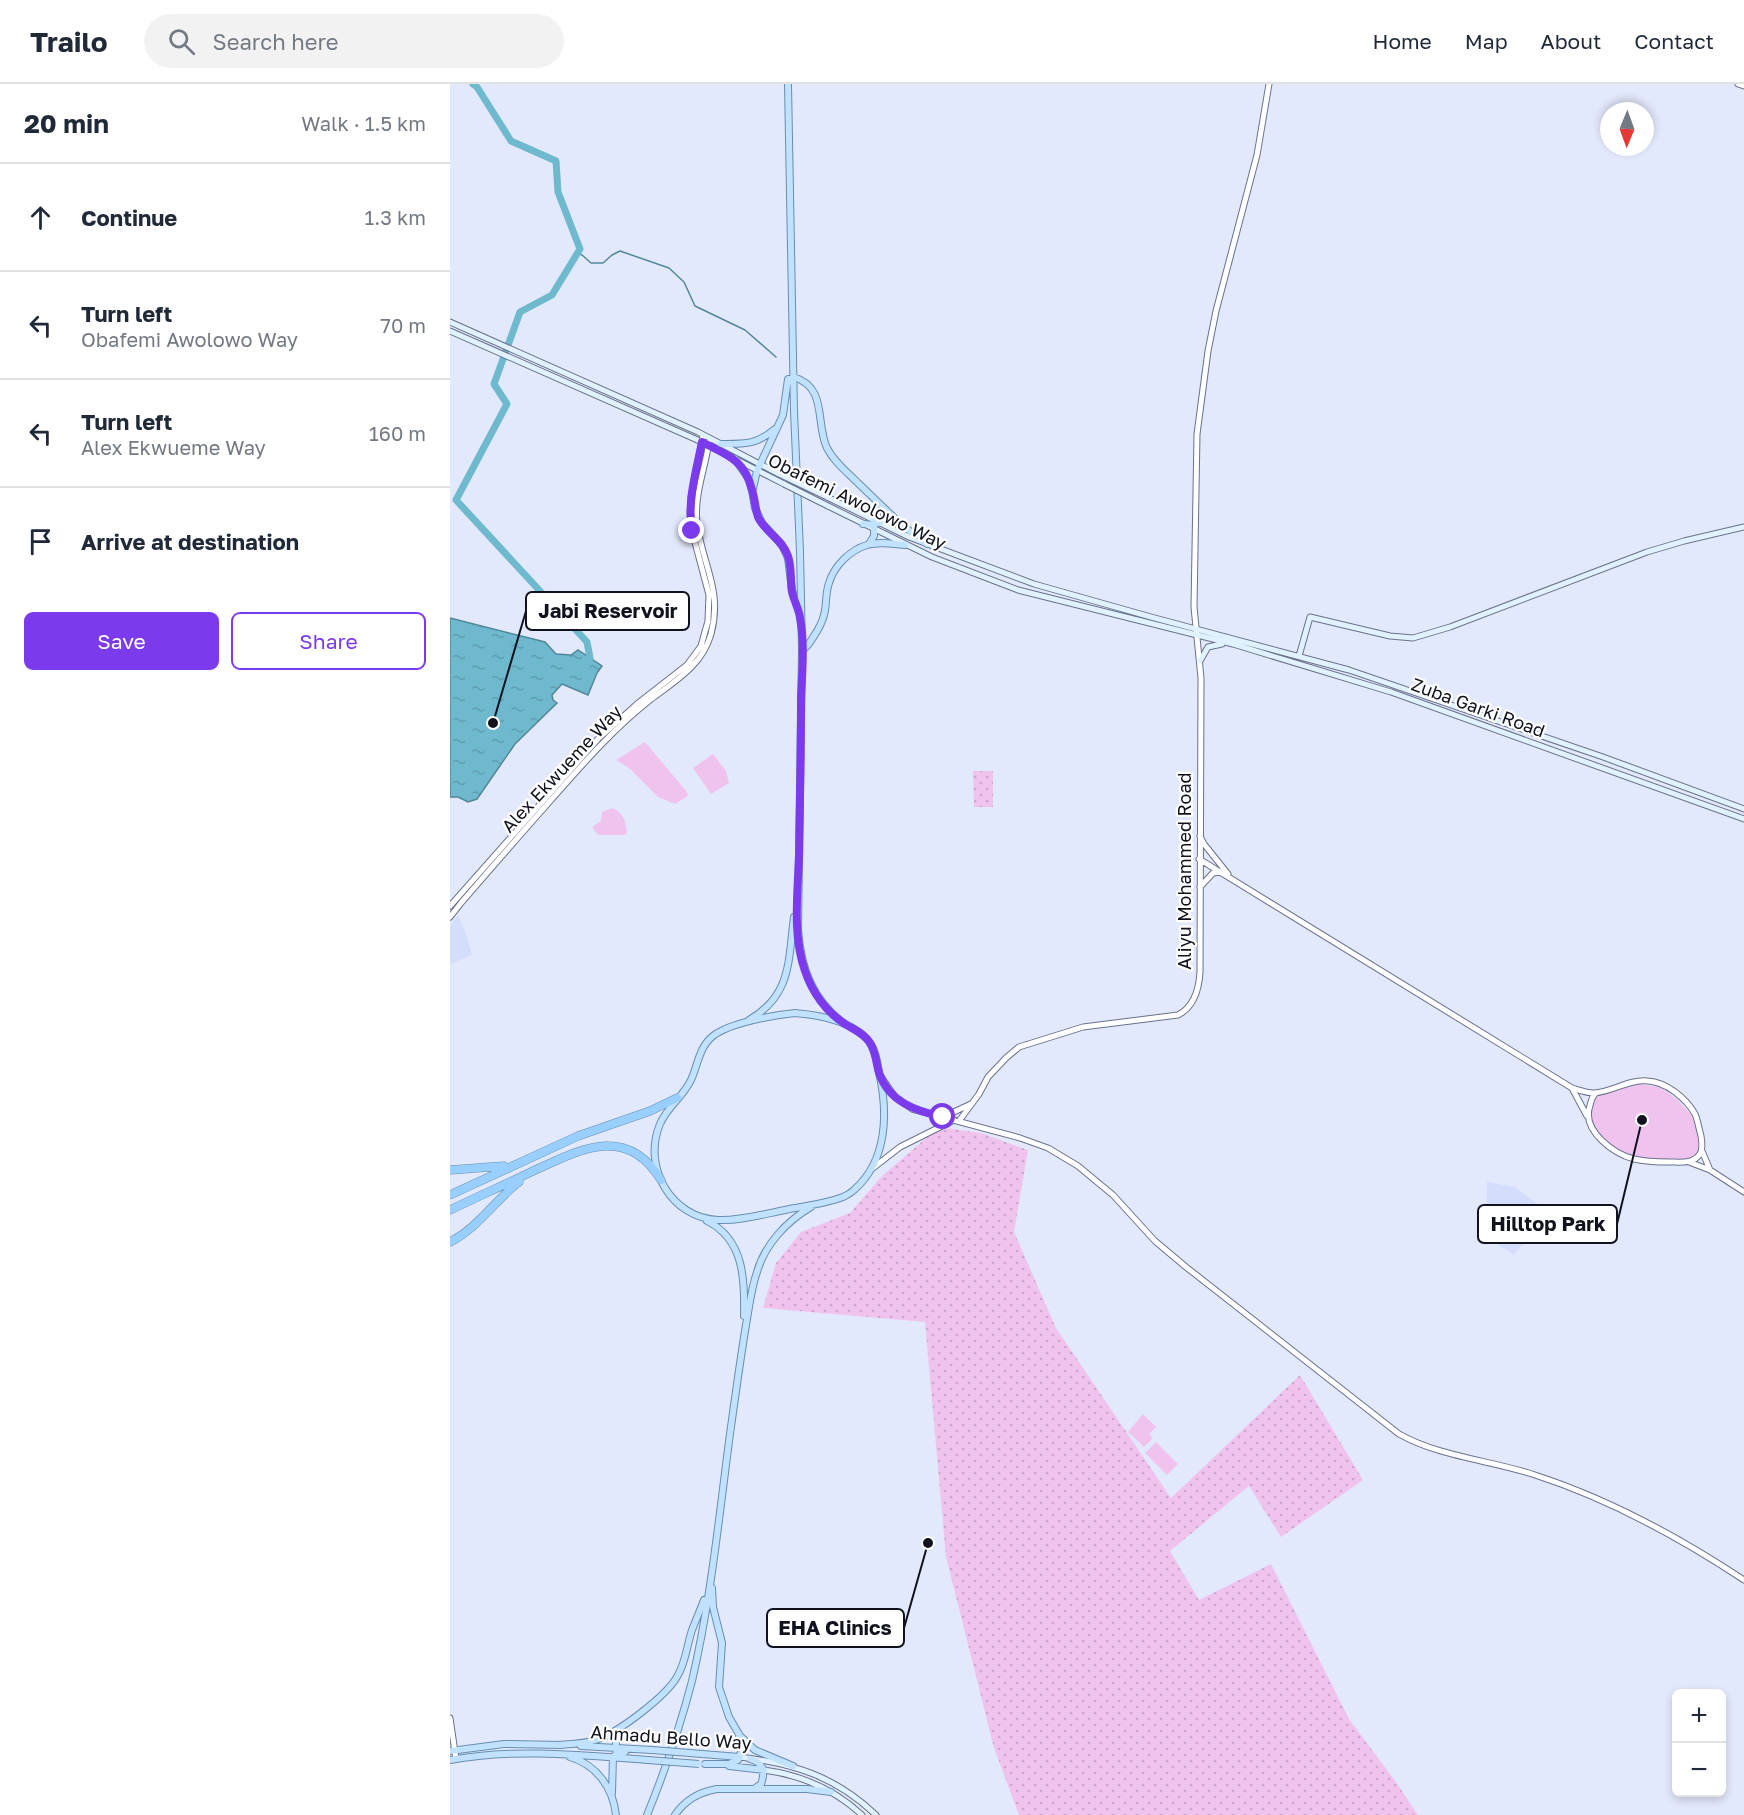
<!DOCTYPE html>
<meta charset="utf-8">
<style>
body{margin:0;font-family:"Golos Text",sans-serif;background:#f2f2f3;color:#1f2937}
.controls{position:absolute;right:18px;bottom:18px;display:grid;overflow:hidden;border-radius:9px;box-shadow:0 3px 9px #0003}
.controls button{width:54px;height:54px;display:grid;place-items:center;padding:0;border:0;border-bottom:2px solid #e0e1e3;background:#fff;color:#1f2937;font:30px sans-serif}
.compass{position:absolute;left:1150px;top:18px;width:54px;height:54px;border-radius:50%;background:#fff;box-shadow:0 3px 9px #0003;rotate:181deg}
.stop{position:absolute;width:18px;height:18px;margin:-14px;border:4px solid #7c3aed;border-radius:50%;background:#fff}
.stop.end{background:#7c3aed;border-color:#fff;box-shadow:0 2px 6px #0008}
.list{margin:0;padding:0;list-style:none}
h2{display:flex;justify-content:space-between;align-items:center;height:78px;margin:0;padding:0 24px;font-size:26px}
h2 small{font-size:20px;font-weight:400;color:#747a83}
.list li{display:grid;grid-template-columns:39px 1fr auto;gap:18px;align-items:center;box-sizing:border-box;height:108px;padding:0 24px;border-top:2px solid #e0e1e3}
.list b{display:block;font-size:22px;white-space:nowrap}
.list p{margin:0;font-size:20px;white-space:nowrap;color:#747a83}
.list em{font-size:20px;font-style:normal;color:#747a83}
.actions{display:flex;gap:12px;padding:18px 24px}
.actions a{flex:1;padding:14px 0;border:2px solid #7c3aed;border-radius:9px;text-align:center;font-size:21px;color:#7c3aed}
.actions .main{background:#7c3aed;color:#fff}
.icon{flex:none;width:33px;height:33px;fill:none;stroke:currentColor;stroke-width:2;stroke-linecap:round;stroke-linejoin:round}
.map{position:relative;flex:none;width:1294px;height:1731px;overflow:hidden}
header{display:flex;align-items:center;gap:36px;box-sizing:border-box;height:84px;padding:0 30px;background:#fff;border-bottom:2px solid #e0e1e3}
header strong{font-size:28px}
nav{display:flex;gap:33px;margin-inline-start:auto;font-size:21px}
.search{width:420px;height:54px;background:#f2f2f3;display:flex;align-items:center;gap:15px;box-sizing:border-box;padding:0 21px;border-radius:33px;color:#747a83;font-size:22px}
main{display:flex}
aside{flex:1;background:#fff}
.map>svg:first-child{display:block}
.built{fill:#d4ddfc}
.grass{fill:url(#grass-dots)}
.park{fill:#f0c3ee}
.water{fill:url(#water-ripples);stroke:#528799;stroke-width:1.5}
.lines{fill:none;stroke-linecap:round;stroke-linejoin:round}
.stream{stroke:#528799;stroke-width:1.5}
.river{stroke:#6eb9ce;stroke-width:7}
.tertiary-casing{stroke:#69718d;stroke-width:7}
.secondary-casing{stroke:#69718d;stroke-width:7}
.primary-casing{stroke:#688db0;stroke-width:8}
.motorway-casing{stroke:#688db0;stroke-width:9}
.tertiary{stroke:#fff;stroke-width:5}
.secondary{stroke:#e0f1ff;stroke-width:5}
.primary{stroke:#c1e2fe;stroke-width:6}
.motorway{stroke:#98cffe;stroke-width:8}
.secondary-bridge-casing{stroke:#69718d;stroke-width:7;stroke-linecap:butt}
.primary-bridge-casing{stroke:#688db0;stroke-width:8;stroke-linecap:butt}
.secondary-bridge{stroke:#e0f1ff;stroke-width:5}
.primary-bridge{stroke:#c1e2fe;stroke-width:6}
.route{stroke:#7c3aed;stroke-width:8}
.labels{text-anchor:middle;stroke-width:4.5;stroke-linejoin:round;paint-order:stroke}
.street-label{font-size:18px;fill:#10131e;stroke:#fff}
.leader{fill:none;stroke:#10131e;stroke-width:2}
.callout-dot{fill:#10131e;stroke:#fff;stroke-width:2}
.callout{fill:#fff;stroke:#10131e;stroke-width:2}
.callout-label{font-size:20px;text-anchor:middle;font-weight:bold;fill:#10131e}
</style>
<header>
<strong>Trailo</strong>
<div class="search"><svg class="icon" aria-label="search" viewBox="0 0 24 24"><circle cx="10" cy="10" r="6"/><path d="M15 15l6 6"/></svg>Search here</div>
<nav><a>Home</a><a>Map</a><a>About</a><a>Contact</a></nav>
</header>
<main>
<aside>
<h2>20 min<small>Walk · 1.5 km</small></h2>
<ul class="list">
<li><svg class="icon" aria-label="ahead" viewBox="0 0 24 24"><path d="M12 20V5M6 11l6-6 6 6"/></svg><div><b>Continue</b></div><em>1.3 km</em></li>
<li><svg class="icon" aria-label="left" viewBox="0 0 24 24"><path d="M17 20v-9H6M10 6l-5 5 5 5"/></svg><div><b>Turn left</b><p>Obafemi Awolowo Way</p></div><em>70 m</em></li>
<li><svg class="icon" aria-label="left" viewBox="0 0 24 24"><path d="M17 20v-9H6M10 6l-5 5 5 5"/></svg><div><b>Turn left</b><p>Alex Ekwueme Way</p></div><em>160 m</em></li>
<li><svg class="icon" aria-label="arrive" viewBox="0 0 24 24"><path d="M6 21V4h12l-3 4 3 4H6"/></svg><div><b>Arrive at destination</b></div></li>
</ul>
<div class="actions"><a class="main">Save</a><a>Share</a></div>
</aside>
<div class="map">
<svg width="1294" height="1731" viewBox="0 0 1294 1731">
<defs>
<pattern id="grass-dots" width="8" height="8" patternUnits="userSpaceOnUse" patternTransform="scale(1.5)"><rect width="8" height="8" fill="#f0c3ee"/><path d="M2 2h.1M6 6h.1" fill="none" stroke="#cda7cc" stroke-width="1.8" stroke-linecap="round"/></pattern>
<pattern id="water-ripples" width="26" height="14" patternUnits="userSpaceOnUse" patternTransform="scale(1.5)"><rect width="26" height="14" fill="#6eb9ce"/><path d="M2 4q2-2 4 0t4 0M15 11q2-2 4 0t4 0" fill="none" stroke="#5e9eb0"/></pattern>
</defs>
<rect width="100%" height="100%" fill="#e3e9fc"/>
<path class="built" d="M8,831L16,850L22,871L0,880V842Z
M1037,1098L1065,1103L1098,1128L1064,1171L1036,1153Z"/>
<path class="grass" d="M523,687H543V723H524Z
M489,1043L531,1049L578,1066L564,1148L606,1244L721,1414L850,1291L913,1396L831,1453L799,1402L720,1467L749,1516L821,1480L899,1635L946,1698L968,1731H569L544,1664L496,1473L475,1238L313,1224L326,1179L351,1148L400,1129L432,1092Z"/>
<path class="park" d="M195,658L237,708L238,712L225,720L208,713L180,685L166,676Z
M263,670L276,687L279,699L261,710L243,684Z
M162,724C173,728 176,737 177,749L174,751H148L142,743L151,737L152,728Z
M1188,1000L1210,1003L1228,1016L1241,1031L1248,1048L1249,1068L1246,1073L1237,1077L1197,1076L1178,1072L1156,1059L1141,1041L1140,1030L1144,1014Z
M693,1330L706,1343L699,1350L703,1354L694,1363L678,1348Z
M706,1358L728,1380L717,1391L695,1369Z"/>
<path class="water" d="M0,534L95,558L106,570L121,571L128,566L152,582L147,589L138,611L112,600L102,611L103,616L107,619L65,660L27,715L18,718L8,713H0Z"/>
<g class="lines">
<path class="stream" d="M127,169L132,171L141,179H153L162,171L170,167L219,184L234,198L245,222L295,246L326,273"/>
<path class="river" d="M23,0L27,3L61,57L106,77L108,108L130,165L102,211L70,228L44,300L57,320L6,416L137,558L140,574"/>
<defs>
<path id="tertiary" d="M1288,0L1294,2
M750,752L754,760L778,790
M749,775L1122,1004C1129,1006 1137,1009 1144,1009C1162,1008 1179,995 1198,997C1216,998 1236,1014 1245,1030C1248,1037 1249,1045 1251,1052C1252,1058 1253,1065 1250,1070C1243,1080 1231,1078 1220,1078C1208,1078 1196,1078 1184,1075C1164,1070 1134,1048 1139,1025C1141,1019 1141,1013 1146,1009
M750,803L763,789L772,788
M0,822L148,655L187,620L237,581L251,562L258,537L259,511L242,447L240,429L241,413L253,352
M0,833L11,819C41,784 71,750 101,716C132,681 163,645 200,616C225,597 252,582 261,550C273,506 252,480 247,439C244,411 255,385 259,358
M430,991L445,1013L462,1025L570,1054L598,1064L628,1082L663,1111L705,1157L736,1183L949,1350C990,1373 1040,1376 1085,1391C1159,1415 1229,1453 1294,1496
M1123,1006L1137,1032
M493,1033L521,1020
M509,1037L529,1010L538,993L556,974L569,963L633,943L728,931C744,923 749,905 750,888L751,594L744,523L747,350L758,267L766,227L807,71L819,0
M1252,1067L1260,1086
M1239,1078L1260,1086L1294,1108
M423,1084L450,1063L504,1036
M0,1634L6,1675"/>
<path id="secondary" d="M0,238L248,348L329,390
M0,247L252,358L334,400
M377,413L459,453L584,500L701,533L899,586L1153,673L1294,725
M378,422L482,473L568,506L783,560L941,608L1294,735
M849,572L860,533L940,552L963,554L1000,543L1197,468L1234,457L1294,443
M750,577L758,563L772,560
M290,1673C345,1680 385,1692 426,1731
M314,1686C351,1691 384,1705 412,1731"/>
<path id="primary" d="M338,0L344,327L350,467L352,566L348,846C351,885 363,917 395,940
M344,293C378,304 365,339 377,364C384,378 397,388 408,399C430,420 452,443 477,460
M271,360C295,360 306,361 325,345
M285,375L298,394L302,406L305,424L312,439L332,461L338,474L342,506L349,528
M303,404L307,387L333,331L338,295L344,293
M413,440C422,441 428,441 434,434V424
M419,460L424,452V436
M352,566C358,563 360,558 364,552C368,546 372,539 374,531C377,521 375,510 379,499C384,482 400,466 417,461C429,457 443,460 455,461
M345,929C369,931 399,936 416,954C425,963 427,976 429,988C438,1028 438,1076 404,1106C401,1109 397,1111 393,1113C375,1120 354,1122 335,1126C314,1130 290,1137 268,1136C221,1134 192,1083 210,1040C217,1023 233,1013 241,996C248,981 249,963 263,952C279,939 324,931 345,929Z
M299,936C342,911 338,877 344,833
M257,1137C294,1155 295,1196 294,1232
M262,1504L263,1523L272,1559L269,1603L279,1633L290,1652L305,1666L343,1682
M108,1661C121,1660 133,1660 145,1656C167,1650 218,1611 228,1591C236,1577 237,1561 242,1546C246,1536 250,1526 254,1516
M131,1662L202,1666
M166,1666V1653L170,1644
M0,1667L54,1660L112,1661
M252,1670L290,1673
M120,1673C147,1681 163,1704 166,1731
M300,1675C313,1679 316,1686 311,1700L304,1705
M0,1676C66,1664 132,1671 198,1676
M255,1680H279L288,1676L292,1666L289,1653
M279,1682L314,1686
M162,1709L163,1673L167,1669L175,1668
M197,1731C215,1687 230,1643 242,1597C261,1516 269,1432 280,1350C285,1314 290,1277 296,1241C299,1224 301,1205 307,1188C315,1160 337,1137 361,1123
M225,1731C235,1716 249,1708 267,1705H357L381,1708"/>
<path id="motorway" d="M0,1086L54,1082
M0,1111L128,1052L200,1027L227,1014
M0,1126C27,1113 54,1101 81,1088C127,1067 176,1038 211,1096
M0,1158C28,1144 45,1116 69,1098"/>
</defs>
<use href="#tertiary" class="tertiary-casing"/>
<use href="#secondary" class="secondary-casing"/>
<use href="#primary" class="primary-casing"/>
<use href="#motorway" class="motorway-casing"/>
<use href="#tertiary" class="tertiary"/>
<use href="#secondary" class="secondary"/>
<use href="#primary" class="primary"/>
<use href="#motorway" class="motorway"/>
<defs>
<path id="secondary-bridge" d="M329,390L377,413
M334,400L378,422"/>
<path id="primary-bridge" d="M202,1666L252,1670
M198,1676L249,1680"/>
</defs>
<use href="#secondary-bridge" class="secondary-bridge-casing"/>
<use href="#primary-bridge" class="primary-bridge-casing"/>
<use href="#secondary-bridge" class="secondary-bridge"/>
<use href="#primary-bridge" class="primary-bridge"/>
</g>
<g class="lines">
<path class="route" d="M242,447C237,417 246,388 252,358C277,371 295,376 302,406C305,415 305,424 308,433C315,448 332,455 338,472C342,484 340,496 342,508C344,517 349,525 350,534C355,560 352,589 351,615C351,667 350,718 349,770C348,808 342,850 355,887C362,908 376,928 395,940C404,946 414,949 420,959C426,968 426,979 429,989C439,1018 466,1027 493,1033"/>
</g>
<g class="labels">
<g class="street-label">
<text transform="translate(407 418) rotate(26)" y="6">Obafemi Awolowo Way</text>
<text transform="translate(1028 624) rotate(20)" y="6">Zuba Garki Road</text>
<text transform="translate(112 685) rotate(-47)" y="6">Alex Ekwueme Way</text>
<text transform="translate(735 787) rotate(-90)" y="6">Aliyu Mohammed Road</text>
<text transform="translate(221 1654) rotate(4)" y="6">Ahmadu Bello Way</text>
</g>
</g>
<path class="leader" d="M43 639L76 527M1192 1036L1167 1140M478 1459L454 1544"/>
<g class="callout-dot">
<circle cx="43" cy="639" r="6"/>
<circle cx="1192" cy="1036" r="6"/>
<circle cx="478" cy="1459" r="6"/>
</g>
<g class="callout">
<rect x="76" y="508" width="163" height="38" rx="6"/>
<rect x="1028" y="1121" width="139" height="38" rx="6"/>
<rect x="317" y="1525" width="137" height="38" rx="6"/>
</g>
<g class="callout-label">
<text x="158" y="534">Jabi Reservoir</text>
<text x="1098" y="1147">Hilltop Park</text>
<text x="385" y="1551">EHA Clinics</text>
</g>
</svg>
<div class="controls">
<button>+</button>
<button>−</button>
</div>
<svg class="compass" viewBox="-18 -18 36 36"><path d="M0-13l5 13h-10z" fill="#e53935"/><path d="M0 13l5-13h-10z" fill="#747a83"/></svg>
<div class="stop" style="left:493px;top:1033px"></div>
<div class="stop end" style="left:242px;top:447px"></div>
</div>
</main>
